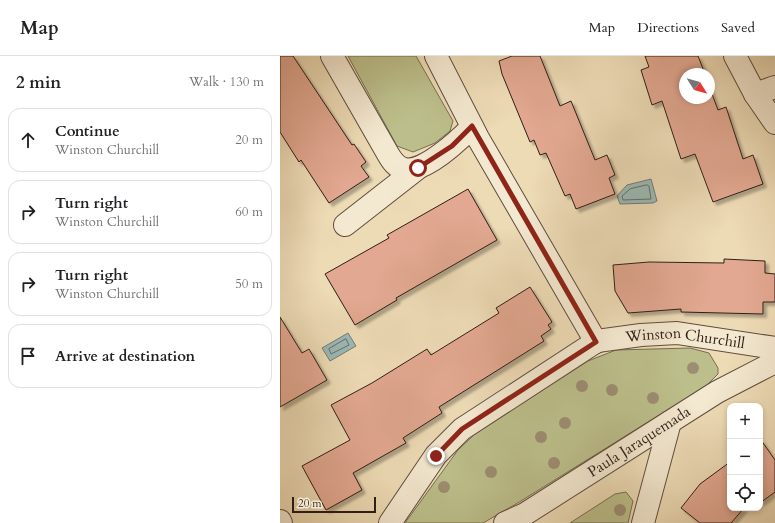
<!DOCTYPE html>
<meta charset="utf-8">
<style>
body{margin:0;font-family:Cardo,serif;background:#f6f6f6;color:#202124}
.controls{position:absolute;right:12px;bottom:12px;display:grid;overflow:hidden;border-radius:8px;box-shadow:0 2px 6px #0003}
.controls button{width:36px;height:36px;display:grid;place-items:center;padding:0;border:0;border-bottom:1px solid #e0e0e0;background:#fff;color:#202124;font:20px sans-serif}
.compass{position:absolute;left:399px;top:12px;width:36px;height:36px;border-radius:50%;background:#fff;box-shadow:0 2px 6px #0003;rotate:127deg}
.scale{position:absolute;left:12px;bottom:10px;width:84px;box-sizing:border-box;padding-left:4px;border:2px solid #311e17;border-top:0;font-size:11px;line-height:14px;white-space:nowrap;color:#311e17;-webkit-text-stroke:3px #f3e8d0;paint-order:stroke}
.stop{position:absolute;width:12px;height:12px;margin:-9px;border:3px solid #8f2418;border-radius:50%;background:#fff}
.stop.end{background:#8f2418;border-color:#fff;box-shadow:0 1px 4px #0008}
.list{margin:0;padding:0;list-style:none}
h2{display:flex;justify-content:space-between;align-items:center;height:52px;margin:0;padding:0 16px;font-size:17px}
h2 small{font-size:13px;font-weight:400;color:#757577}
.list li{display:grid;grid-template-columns:26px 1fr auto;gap:12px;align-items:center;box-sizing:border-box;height:64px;margin:0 8px 8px;padding:0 8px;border:1px solid #e0e0e0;border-radius:12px}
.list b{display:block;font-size:15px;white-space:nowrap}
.list p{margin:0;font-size:13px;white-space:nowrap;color:#757577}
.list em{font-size:13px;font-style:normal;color:#757577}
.icon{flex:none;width:22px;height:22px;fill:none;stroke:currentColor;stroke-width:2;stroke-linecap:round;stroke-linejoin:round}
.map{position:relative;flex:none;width:495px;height:467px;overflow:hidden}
header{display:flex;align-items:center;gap:24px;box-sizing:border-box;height:56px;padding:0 20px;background:#fff;border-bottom:1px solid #e0e0e0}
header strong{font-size:19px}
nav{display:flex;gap:22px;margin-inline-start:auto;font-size:14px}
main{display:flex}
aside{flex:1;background:#fff}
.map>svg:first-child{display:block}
.green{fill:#bcbf8b;stroke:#766e51}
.water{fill:#9bb9b5;stroke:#717b76}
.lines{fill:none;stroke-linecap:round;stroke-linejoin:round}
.shore{stroke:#666c66;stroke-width:1}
.building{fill:#e2a891;stroke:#311e17;filter:url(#shadow)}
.minor-casing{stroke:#604d3f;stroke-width:24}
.tertiary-casing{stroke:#604d3f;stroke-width:24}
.minor{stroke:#f3e8d0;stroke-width:22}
.tertiary{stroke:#f3e8d0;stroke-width:22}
.tree{fill:#9d8d72}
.route{stroke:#8f2418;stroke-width:5}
.labels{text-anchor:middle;stroke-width:3;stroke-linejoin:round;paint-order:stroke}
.street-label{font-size:15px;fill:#311e17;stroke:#f3e8d0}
</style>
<header>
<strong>Map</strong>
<nav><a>Map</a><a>Directions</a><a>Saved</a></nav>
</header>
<main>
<aside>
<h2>2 min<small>Walk · 130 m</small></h2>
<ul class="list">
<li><svg class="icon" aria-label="ahead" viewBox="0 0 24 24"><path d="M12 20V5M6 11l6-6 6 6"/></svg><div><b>Continue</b><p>Winston Churchill</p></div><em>20 m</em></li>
<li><svg class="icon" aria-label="right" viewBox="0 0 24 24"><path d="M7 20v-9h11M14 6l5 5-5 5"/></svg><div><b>Turn right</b><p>Winston Churchill</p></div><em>60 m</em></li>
<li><svg class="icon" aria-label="right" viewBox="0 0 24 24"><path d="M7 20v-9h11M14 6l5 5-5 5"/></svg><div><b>Turn right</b><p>Winston Churchill</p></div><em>50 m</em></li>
<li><svg class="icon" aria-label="arrive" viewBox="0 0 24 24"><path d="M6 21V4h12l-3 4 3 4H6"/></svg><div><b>Arrive at destination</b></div></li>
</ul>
</aside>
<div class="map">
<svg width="495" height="467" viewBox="0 0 495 467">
<defs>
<filter id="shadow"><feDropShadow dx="3.5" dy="3.5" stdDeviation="1" flood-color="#0004"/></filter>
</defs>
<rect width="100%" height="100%" fill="#eddbb6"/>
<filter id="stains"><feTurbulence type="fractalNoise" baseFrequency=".005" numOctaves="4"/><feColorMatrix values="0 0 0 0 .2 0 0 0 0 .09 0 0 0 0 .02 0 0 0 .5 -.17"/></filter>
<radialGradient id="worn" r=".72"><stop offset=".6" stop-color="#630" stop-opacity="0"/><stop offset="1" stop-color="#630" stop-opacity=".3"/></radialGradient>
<path class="green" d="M68,0H136L173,65L170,75L155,87L133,96L117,90Z
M410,292L429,297L438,312V318L426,330L236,448L203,467H125L178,394L195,378L308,305L336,294Z
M346,436L353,445L348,467H290L335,438Z"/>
<path class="water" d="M371,123L377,145L373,147L340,148L337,140L347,129Z
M68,277L76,290L50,305L42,292Z"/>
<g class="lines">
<path class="shore" d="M367,129L369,130L371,143L343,144L342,140L350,133Z
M66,283L69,289L51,298L49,293Z"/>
</g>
<path class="building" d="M0,0H13L72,89L74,88L86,106L81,110L89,121L49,147L21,104L19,106L0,76Z
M232,0H260L280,50L291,45L315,104L327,99L335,119L329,122L335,138L296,153L290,138L285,140L266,97L260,99L254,84L250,86L222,18L219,5Z
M365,0H418L425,18H405V42H429V30L438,54L446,51L463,103L473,99L483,128L433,146L415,98L401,103L382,45L372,49L361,14L369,11Z
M188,133L217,184L116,242L117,244L75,269L45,218L109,182L107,179Z
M444,203L485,205V217L495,218V246H483V258L401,256V253L348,257L335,235L333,209L369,206L444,207Z
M250,231L272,266L268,269L271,273L261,280L264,285L159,351L162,357L123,382L126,387L73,417L82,434L46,454L22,410L70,384L51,349L92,327L147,293L151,299L219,257L216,252Z
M0,261L22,297L29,293L47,324L0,351Z
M481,384L495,404V436L480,447Z
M450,406V452H464L451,467H420L401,452L420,428Z"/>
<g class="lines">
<defs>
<g id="minor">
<path d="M52,0L108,98C112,105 116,111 124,113C143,118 179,84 192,71"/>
<path d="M156,0L198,82L316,286"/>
<path d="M455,0L475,38L495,67"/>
<path d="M475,38L495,31"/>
<path d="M65,169L138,112"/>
<path d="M0,465L1,467"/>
<path id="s1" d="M110,467L156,399L182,373L317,285L361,279L397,277L495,292"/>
<path d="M363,467L390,366"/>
</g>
<g id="tertiary">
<path id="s2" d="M225,467L245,458L437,336L495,306"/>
</g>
</defs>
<use href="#minor" class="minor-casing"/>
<use href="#tertiary" class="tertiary-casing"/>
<use href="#minor" class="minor"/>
<use href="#tertiary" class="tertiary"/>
</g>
<g class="tree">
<circle cx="413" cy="312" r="6"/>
<circle cx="302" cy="330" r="6"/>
<circle cx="332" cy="334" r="6"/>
<circle cx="373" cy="342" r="6"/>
<circle cx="285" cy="367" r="6"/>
<circle cx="261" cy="381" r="6"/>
<circle cx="274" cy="407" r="6"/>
<circle cx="211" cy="416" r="6"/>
<circle cx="164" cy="431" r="6"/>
<circle cx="340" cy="454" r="6"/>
</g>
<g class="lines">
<path class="route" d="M138,112L172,90L192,70L316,286L182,373L156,400"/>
</g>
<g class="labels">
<g class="street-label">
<text dy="5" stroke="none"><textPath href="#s1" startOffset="369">Winston Churchill</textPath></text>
<text dy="5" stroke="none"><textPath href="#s2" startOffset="157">Paula Jaraquemada</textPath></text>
</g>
</g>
<rect width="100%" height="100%" filter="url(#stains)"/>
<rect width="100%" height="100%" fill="url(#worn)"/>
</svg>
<div class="controls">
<button>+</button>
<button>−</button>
<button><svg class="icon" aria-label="locate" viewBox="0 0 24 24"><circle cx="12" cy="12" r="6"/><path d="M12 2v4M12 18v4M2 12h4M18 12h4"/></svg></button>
</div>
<svg class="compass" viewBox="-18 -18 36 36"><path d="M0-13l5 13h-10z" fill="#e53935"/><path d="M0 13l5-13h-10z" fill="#757577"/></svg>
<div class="scale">20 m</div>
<div class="stop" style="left:138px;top:112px"></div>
<div class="stop end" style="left:156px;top:400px"></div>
</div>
</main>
